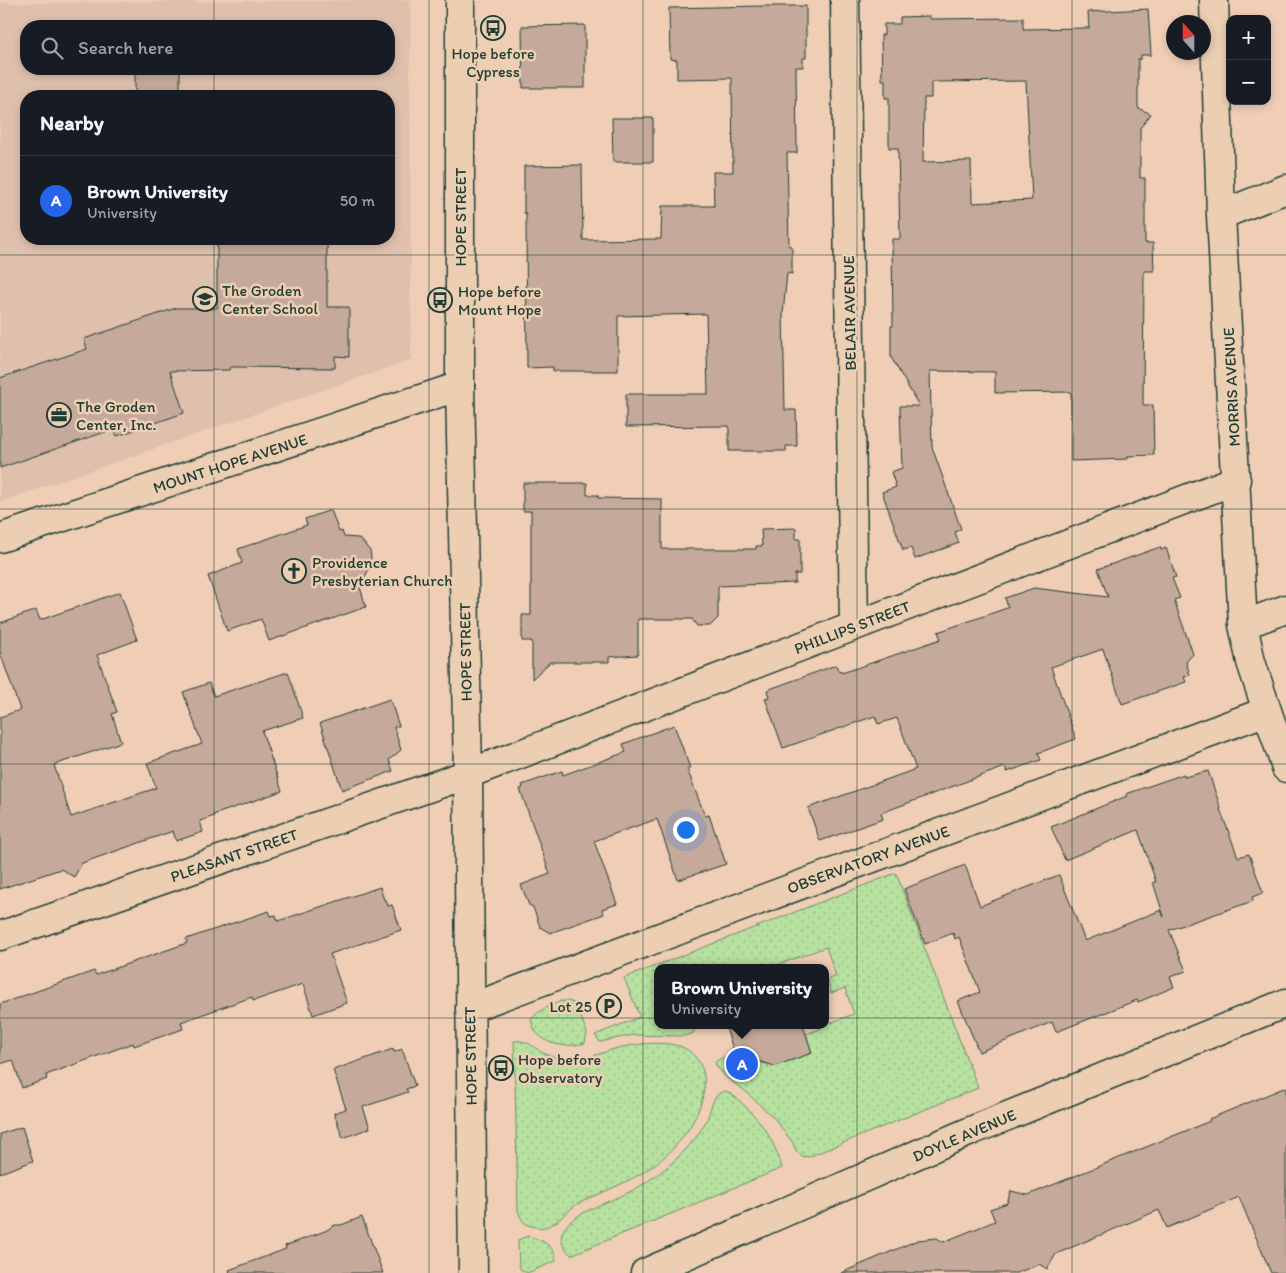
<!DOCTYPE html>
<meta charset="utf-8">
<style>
body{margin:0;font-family:Itim,sans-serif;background:#20242c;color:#f1f3f6}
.controls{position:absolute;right:15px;top:15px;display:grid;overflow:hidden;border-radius:10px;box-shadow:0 2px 8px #0003}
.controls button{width:45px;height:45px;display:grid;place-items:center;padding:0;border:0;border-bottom:1px solid #363941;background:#171b24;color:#f1f3f6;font:25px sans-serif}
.compass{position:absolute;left:1166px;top:15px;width:45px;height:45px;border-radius:50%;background:#171b24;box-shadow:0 2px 8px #0003;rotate:339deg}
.you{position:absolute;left:685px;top:829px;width:18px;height:18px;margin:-12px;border:4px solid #fff;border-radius:50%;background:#1a73e8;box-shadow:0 0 0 8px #1a73e833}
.badge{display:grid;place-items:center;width:32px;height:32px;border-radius:50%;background:#2563eb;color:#fff;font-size:16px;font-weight:700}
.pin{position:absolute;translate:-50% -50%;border:2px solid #fff;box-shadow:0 1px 5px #0006}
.popup{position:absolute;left:654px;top:964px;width:175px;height:65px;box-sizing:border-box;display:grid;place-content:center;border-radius:10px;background:#171b24;filter:drop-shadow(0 1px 4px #0005);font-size:16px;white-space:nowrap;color:#9ea1a6}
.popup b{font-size:19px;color:#f1f3f6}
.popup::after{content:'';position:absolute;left:50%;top:100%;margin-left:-10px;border:10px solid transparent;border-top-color:#171b24}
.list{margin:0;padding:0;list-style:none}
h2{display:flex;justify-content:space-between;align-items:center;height:65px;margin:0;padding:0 20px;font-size:21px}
h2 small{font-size:16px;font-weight:400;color:#9ea1a6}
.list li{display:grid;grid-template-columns:32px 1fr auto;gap:15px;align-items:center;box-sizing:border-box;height:90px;padding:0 20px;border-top:1px solid #363941}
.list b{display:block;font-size:19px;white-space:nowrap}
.list p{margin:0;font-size:16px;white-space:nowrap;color:#9ea1a6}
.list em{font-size:16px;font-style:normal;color:#9ea1a6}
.icon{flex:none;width:28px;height:28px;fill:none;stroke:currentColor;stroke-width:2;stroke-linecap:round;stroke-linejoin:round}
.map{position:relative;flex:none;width:1286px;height:1273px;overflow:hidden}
.search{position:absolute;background:#171b24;box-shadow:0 2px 8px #0003;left:20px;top:20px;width:375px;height:55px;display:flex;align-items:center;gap:12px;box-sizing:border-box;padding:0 18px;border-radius:20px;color:#9ea1a6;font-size:19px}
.panel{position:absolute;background:#171b24;box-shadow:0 2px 8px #0003;left:20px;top:90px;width:375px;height:155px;border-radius:20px}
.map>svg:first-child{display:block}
.built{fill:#dfc0ac;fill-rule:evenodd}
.grass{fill:url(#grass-dots);stroke:#6a8f6a}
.building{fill:#c5aa9b;stroke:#1f3d34;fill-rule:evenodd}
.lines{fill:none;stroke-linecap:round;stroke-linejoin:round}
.minor-casing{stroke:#1f3d34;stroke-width:31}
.secondary-casing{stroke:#1f3d34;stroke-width:31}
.minor{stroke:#eccfb3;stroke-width:28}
.secondary{stroke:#eccfb3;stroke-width:28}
.grid{fill:none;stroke:#1f3d34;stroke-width:1;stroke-opacity:0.55}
.labels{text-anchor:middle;stroke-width:5;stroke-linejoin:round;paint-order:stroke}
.poi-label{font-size:16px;fill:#1f3d34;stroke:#eccfb3;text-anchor:start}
.street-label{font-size:16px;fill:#1f3d34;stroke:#eccfb3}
</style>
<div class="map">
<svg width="1286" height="1273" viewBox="0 0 1286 1273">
<defs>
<pattern id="grass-dots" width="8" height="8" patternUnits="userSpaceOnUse" patternTransform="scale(1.25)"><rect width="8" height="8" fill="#b6e19f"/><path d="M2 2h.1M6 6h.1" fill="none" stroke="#9cc28a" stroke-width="1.8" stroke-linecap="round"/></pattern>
</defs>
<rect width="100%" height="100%" fill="#f0ceb6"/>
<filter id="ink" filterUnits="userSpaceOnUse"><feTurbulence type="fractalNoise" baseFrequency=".02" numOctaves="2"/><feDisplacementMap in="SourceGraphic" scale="10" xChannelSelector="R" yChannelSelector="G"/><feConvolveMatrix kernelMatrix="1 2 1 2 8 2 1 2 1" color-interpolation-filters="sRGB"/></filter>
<g filter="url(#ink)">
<path class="built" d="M410,0L411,360L0,502V3ZM26,26H389V69H26ZM26,96H389V239H26Z"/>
<path class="grass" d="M896,873L978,1088L808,1157L802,1156L796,1151L793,1143L774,1118L744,1090L727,1078L717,1067L715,1062C729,1051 748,1055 765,1057L769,1068L812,1053L806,1034L820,1029L819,1027L854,1014L845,988L831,993L827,980L836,976L826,947L769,968H658V1025H698L692,1034L683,1036L633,1035L600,1042L595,1035L640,1017L624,978Z
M561,1001H568L576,1004L587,1033L585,1043C564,1049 536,1045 531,1020C538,1010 549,1006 561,1001Z
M514,1041C526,1040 532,1045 541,1052C548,1056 559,1059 566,1060C582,1061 596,1055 611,1050C630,1044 663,1040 682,1047C693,1051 703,1065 704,1076C708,1109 680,1147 654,1165C636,1178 617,1186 597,1195C590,1198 583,1201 576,1205C563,1214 553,1231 535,1227C524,1225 521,1220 518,1210Z
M726,1091C734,1095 740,1101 747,1108C765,1126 775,1143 782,1168L571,1255C537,1224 602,1205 621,1196C633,1191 644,1184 654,1177C675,1162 694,1144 706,1121C712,1110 711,1093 726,1091Z
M528,1236C542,1240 555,1245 556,1261L527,1273L521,1270L519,1266L518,1240Z"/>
<path class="building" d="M762,6H806V58H803V67H796L797,153H787L789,246H792V274L787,273L783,313L785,410H796L797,446H786V451H729V426L626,427V394H708L706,314L618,316V371H553V367L527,368L526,213H524V166L582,165L583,240L661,239L662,206H714L713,172H733L732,78L677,79V60L670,59L669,8Z
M1148,9L1151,55H1141V59H1138V108L1151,114L1140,128V178H1145V243H1153L1154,271H1144L1143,405H1153L1154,455L1128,456V459L1071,461V392L995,393V372L930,371L932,447L961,529L955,532L959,543L915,559L911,548L903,550L882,492L896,487L891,472L902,468L900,406H919L891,357V326H893L892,239H900L898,148H889V98H885V80H882L881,35H884V24H900V17L930,16V19L1023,18V29L1089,28L1088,12ZM1026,81L1032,200L972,203L971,161L923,162L924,98H931V82Z
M585,25V88H523L522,26Z
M135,70H180V96H135Z
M612,118H653V162H613Z
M217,239H327V307H349V357L335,356V368L230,367L229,370L170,371L184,413L117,436L114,429L0,468V378L87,349L84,339L176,308H217Z
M523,483H587V495H598V498L662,499V549H756V546H762L761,529L796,528V539H800V574H795V583L718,586V618L710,626H697L692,619H638V655L609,657V662H550L532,679V641H522V615H531V511H523Z
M331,510L339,532L342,531L344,537L358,538L363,542L370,551L371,557L370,567L360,587L366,607L269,641L261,619L227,631L208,576L242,563L238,549L307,525L305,519Z
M1160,547L1161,550L1166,548L1176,577L1172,578L1180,598L1174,600L1193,654L1186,662L1190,675L1184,677L1186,682L1122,704L1103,649L1051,667L1076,739L1038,753L1041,760L1007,772L1005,767L881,813L883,819L820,841L808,808L916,769L897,718L878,724L875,716L783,748L765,698L769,697L767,690L836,665L839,672L841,671L842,673L941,639L938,632L1004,609L1008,607L1005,598L1034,588L1108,597L1098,569Z
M120,592L137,640L97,655L117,712L112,714L121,742L54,765L71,817L156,788L147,763L202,744L183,692L209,683L214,696L288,672L303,718L262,731L282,791L213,815L214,816L200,821L203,832L176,841L173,831L82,863L74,877L61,869L0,889V717L20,710L0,652V623L36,610L40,620Z
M390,699L399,726L394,727L401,750L389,760L393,771L342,790L320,723Z
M674,725L690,768L687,769L705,816L709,815L726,864L678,880L657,819L594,841L617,904L602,909L604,914L550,933L540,927L533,907L529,905L521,885L550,874L520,789L523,788L522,785L562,771L563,775L626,752L623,744Z
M1208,771L1221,809H1220L1238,857L1249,854L1263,893L1252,897L1253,901L1169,930L1186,971L1170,977L1174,987L1138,1002L1137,1000L1056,1032L1052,1022L979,1052L958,1001L980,992L959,937L955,939L953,933L925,944L904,889L965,865L980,906L1059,875L1085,941L1161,910L1164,917L1153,882H1156L1138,830L1065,860L1051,827L1127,796L1126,794L1184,774L1185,777Z
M380,887L384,900H386L388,906L392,905L401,930L330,954L347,1003L313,1015L303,984L253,1001L252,997L181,1022L183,1029L134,1046L133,1043L46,1075L47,1079L22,1088L13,1060L0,1064V1004L94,971L96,975L187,943L186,939L269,911L271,916L276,915L278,921Z
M725,1025H803L812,1053L775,1066L735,1055Z
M393,1049L394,1052L402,1049L415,1086L406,1089L408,1092L363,1107L370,1128L343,1138L334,1113L346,1109L333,1070Z
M1286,1087V1273H1271L1239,1197L1167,1228L1159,1210L1056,1254L1047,1269L1039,1264L1017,1273H841L918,1240L937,1238L943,1242L995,1221L990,1209L1007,1203L1011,1191L1028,1195L1210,1121L1209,1119Z
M22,1127L33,1161L0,1173V1134Z
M362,1217L383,1273H230L229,1270L286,1249L285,1246L325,1231L335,1225H341Z"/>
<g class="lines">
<defs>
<path id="minor" d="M845,0L854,626
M1214,0L1221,215L1243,625L1251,662L1286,768
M1221,215L1286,189
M0,538L460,386
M1243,625L1286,609
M0,936L468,774L1236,480
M470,1008L1267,711
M645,1273L973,1130L1286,1003"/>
<path id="secondary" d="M460,0V386L468,774L473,1273"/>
</defs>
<use href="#minor" class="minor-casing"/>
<use href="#secondary" class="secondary-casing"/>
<use href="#minor" class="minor"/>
<use href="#secondary" class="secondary"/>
</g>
</g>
<path class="grid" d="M214,0V26M429,0V1273M643,0V1273M857,0V1273M1072,0V1273M214,69V96M214,239V1273M0,255H1286M0,509H1286M0,764H1286M0,1018H1286"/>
<defs>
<symbol id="bus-ring" viewBox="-11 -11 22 22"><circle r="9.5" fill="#eccfb3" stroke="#1f3d34" stroke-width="1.5"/><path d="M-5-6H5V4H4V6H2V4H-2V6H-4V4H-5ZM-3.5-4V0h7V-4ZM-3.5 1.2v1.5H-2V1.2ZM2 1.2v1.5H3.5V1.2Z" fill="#1f3d34"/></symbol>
<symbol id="school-ring" viewBox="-11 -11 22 22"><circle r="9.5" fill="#eccfb3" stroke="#1f3d34" stroke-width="1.5"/><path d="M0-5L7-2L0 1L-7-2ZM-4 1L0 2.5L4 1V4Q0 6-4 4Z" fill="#1f3d34"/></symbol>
<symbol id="office-ring" viewBox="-11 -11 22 22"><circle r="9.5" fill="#eccfb3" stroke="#1f3d34" stroke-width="1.5"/><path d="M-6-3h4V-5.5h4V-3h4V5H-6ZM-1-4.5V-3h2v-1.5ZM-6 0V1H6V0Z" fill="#1f3d34"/></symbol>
<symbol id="church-ring" viewBox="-11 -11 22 22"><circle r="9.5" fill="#eccfb3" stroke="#1f3d34" stroke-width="1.5"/><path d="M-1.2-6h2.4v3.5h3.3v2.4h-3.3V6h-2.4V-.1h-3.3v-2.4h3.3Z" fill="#1f3d34"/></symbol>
<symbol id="parking-ring" viewBox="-11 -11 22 22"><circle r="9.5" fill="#eccfb3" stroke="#1f3d34" stroke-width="1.5"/><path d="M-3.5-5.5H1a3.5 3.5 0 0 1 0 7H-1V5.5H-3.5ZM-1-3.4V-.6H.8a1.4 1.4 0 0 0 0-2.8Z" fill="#1f3d34"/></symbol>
</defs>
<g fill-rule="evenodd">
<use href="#bus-ring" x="479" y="14" width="28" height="28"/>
<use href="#school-ring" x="191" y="285" width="28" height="28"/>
<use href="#bus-ring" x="426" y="286" width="28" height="28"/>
<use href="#office-ring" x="45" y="401" width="28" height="28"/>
<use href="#church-ring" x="280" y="557" width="28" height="28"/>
<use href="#parking-ring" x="595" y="992" width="28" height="28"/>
<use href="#bus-ring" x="487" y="1054" width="28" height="28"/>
</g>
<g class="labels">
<g class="poi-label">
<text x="493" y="59" text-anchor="middle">Hope before<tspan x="493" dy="18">Cypress</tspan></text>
<text x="222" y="296">The Groden<tspan x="222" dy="18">Center School</tspan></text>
<text x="458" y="297">Hope before<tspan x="458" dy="18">Mount Hope</tspan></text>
<text x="76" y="412">The Groden<tspan x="76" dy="18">Center, Inc.</tspan></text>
<text x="312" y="568">Providence<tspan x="312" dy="18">Presbyterian Church</tspan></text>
<text x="592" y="1012" text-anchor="end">Lot 25</text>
<text x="518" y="1065">Hope before<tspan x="518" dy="18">Observatory</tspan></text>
</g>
<g class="street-label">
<text transform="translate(460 217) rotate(-90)" y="6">HOPE STREET</text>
<text transform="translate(849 313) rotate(-91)" y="6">BELAIR AVENUE</text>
<text transform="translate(1231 387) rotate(-93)" y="6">MORRIS AVENUE</text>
<text transform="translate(230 463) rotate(-18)" y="6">MOUNT HOPE AVENUE</text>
<text transform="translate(852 627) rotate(-21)" y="6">PHILLIPS STREET</text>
<text transform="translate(465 652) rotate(-91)" y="6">HOPE STREET</text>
<text transform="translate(234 855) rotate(-19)" y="6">PLEASANT STREET</text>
<text transform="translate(868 859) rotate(-20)" y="6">OBSERVATORY AVENUE</text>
<text transform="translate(470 1056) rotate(-91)" y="6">HOPE STREET</text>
<text transform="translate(964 1135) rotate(-23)" y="6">DOYLE AVENUE</text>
</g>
</g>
</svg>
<div class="controls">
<button>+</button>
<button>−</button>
</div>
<svg class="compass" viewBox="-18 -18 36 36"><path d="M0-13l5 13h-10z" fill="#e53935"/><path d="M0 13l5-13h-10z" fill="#9ea1a6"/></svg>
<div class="you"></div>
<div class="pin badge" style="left:742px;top:1064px">A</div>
<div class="popup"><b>Brown University</b>University</div>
<div class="search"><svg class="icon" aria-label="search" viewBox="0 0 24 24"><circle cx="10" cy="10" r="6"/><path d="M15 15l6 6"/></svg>Search here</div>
<section class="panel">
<h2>Nearby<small></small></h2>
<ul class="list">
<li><span class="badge">A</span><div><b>Brown University</b><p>University</p></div><em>50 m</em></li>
</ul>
</section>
</div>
